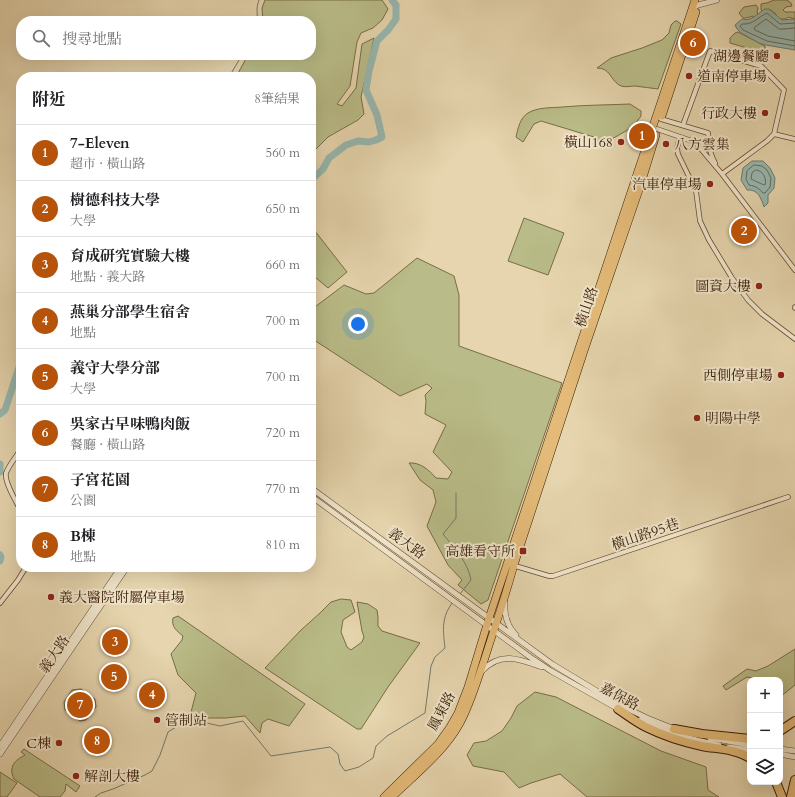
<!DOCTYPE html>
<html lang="zh-TW">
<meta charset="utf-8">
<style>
body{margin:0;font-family:Cardo,"Noto Serif TC",serif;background:#f6f6f6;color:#202124}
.controls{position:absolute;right:12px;bottom:12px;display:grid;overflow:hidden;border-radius:8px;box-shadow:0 4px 16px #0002}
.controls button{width:36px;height:36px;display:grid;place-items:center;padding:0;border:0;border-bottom:1px solid #e0e0e0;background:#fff;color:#202124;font:20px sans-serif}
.you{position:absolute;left:358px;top:324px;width:14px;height:14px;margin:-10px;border:3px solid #fff;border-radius:50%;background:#1a73e8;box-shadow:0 0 0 6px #1a73e833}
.badge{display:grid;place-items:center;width:26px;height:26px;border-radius:50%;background:#b45309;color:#fff;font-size:13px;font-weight:700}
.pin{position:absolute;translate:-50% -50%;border:2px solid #fff;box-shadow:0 1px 4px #0006}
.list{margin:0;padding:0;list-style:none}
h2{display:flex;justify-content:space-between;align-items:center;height:52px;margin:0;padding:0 16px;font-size:17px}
h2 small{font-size:13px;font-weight:400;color:#757577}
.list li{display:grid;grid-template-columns:26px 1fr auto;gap:12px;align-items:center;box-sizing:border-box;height:56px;padding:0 16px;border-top:1px solid #e0e0e0}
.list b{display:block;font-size:15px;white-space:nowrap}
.list p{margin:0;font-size:13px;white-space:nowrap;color:#757577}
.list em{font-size:13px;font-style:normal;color:#757577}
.icon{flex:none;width:22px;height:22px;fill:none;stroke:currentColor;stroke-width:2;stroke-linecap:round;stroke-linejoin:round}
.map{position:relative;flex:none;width:795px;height:797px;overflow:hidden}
.search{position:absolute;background:#fff;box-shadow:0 4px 16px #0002;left:16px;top:16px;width:300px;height:44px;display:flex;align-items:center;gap:10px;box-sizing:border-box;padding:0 14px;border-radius:16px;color:#757577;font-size:15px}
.panel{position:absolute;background:#fff;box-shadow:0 4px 16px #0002;left:16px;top:72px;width:300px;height:500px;border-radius:16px}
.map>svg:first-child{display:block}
.green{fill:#b9bc88;stroke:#796c46}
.water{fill:#97b8b0;stroke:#717a6b}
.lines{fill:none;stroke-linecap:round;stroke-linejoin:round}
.shore{stroke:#686a5a;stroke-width:1}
.stream{stroke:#717a6b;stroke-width:1}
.river{stroke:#97b8b0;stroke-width:7}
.minor-casing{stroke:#644a2e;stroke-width:5.5}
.tertiary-casing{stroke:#644a2e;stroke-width:6}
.primary-casing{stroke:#391c04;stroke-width:8}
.motorway-casing{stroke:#391c04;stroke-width:10}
.minor{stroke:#efe4ca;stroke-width:4}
.tertiary{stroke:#efe4ca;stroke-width:5}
.primary{stroke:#e3ba77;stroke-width:7}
.motorway{stroke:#e3ba77;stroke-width:8}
.poi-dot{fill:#8f2418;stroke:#efe4ca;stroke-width:1.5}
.labels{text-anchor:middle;stroke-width:4;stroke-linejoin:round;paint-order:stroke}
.poi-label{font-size:14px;fill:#391c04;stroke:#efe4ca;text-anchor:end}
.street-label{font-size:14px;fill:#391c04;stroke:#efe4ca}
</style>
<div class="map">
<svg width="795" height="797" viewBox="0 0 795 797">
<rect width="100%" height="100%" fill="#e6d5ae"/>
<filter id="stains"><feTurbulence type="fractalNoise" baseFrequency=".005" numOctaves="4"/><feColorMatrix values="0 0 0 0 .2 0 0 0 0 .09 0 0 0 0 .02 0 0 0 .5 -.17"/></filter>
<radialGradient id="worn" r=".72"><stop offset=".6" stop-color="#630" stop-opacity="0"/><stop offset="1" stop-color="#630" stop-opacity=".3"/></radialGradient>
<path class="green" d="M265,0H382L388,9L382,20L373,28L361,33L357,42L350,86L337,104L342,106L356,88L362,44L374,38L361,97L364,114L358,120L328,137L312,153H311V77H236L248,55H311V21H263L262,8Z
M774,0H787L791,3L792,6L786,7L783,10L785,12H795V19L788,17L786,19H778L776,16V14L771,10L762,12L761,9V4L766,3H767Z
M756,5L758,8L757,13L759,15L755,19L753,16L746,18H743L739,13L744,7Z
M675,21H677L681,24L658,89C650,88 643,87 635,86C630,86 624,88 619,85C610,79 610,68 597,68L611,58L642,48L662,40L669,33L671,25Z
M738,32L765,46V49L759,53L747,48L730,43V38L735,33Z
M630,104L641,111V116L633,127L603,144L600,143L594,137L541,121L534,124L523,142L516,137C518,128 520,118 528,113C538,107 551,108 562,107C584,105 607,105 630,104Z
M524,218L564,233L548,275L508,261Z
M311,226L347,272L328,288L315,277L311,280Z
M417,258L454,276L459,295V346L562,383L488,600L481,604L458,585L462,580L448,565L427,526L436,502L433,490L420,480L409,463C420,462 429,470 436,478L448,479L452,472L433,452L446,425L425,414L426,401L425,395L432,388L427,384L400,396L311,338V310L344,285L366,294L374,293Z
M341,599L351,600L355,612L343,620L341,632L347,647L351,650L362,642L364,637L362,631L357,602L368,604L377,610L378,617V626L382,631L420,643L388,687L361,729H357L265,668L300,631L320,613L331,602Z
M178,616L305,704L289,726L268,719L262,723L260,733L245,716L226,718H207L190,716L196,693L178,675L171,654L182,640L183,636C177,631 171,627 173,618Z
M795,649V685L780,697V680H753V678L747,677L726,690L723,686L747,669L756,671L768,666Z
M81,689L95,699L96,707L86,720L80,721L65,710L64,702L72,690Z
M535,692L556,697L661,751L706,767L708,790L719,797H587L560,774L531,783L519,788L504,772L473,766L467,755L474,743L486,741L502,731L511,718L517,706Z
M24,749L80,786L76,792L66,784L65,791L60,797H40L14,779C8,767 15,760 25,755L21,752Z
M0,772L17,783L7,797H0Z"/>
<path class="water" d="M765,9H769L782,20L793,19L795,20V50L766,45L759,43L741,33L737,29L735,25L742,19C751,22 758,13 765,9Z
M752,161H763L770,168L775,178L774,188L768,195V203L764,207C761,198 758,189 747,190L741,180L743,168Z
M115,666L128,675L124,682L111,674Z"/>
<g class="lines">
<path class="shore" d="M795,23L780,24L767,13C758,17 753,25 742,24L740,26L743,30L767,41L795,46
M795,28L784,29H779L766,19L755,27L754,28L755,30L768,36L795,41
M754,165L762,166L767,170L771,178L770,187L765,193H763C759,188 755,186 749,185L746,179L747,171Z
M756,170C763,170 767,179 765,185C763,185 753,180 751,179L752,173Z"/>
<path class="stream" d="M258,21C257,14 256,7 259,0
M229,77L242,55
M456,493V518L443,534C454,548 468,562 471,580L460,594
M95,797L101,793L113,789L145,775L152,771L160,755L168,732L189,719L220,726L243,721L271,756L330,747L338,754L340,764L345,771L359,767L373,758L376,746L387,736L425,713L431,666L435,657L445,648C443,630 441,617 453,602"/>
<path class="river" d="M311,180L323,169L329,158L346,145L358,141L369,142L376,140L382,137L377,115L366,90L369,71L377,41L388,30L396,19V5L392,0
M0,414L5,410L21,361
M0,464V472
M0,555L1,557L0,561"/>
<defs>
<path id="minor" d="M661,119L708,133C709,137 709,140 709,143C709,151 712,157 715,163
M683,125L710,51L761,66L784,90L774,134L767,141L722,174
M657,129L695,142L722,174L795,270
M774,134L795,139
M680,137L677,148L678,154L696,191L700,221L709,240L732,278L748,300L762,314L795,339
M795,307V308
M21,449C16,457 9,465 6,473C4,482 17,503 21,511
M512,565L549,576H553L788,497
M112,567L118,572V573
M0,603L18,580L26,567"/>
<path id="tertiary" d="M692,9L698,5L717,0
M311,488L552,664L620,705L647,718L677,730
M311,496L530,657L551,671L620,710
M505,602C504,615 507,626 516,635
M482,671C500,651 520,659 542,667
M640,720C665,731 692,740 719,745
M710,738L750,745
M0,746L121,567
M729,747L750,750
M780,749L795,751
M0,754L127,567
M780,754L795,757"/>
<path id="primary" d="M662,116L696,12
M384,797L438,744L450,727L458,713L468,687L489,618L695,0
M392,797C415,775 445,751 460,723C470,705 477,681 484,661C494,629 505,598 514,565L585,348L639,190L656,135"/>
<path id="motorway" d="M618,709C627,715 636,722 646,727C664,736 683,742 702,746C718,749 736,749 750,758
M674,729L702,734L750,739
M780,731L795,721
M776,782L782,797
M791,797L795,780"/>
</defs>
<use href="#minor" class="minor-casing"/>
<use href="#tertiary" class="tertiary-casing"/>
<use href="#primary" class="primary-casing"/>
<use href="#motorway" class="motorway-casing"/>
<use href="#minor" class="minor"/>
<use href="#tertiary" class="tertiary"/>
<use href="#primary" class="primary"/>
<use href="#motorway" class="motorway"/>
</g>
<g class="poi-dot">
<circle cx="777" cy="56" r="4"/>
<circle cx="689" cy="76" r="4"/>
<circle cx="765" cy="113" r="4"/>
<circle cx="621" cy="142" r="4"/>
<circle cx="666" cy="144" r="4"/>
<circle cx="710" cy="184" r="4"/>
<circle cx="759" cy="286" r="4"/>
<circle cx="781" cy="375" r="4"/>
<circle cx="697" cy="418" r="4"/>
<rect x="519" y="547" width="8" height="8" rx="2"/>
<circle cx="51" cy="597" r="4"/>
<circle cx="157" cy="720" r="4"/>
<circle cx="59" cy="743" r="4"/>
<circle cx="76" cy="776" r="4"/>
</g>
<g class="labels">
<g class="poi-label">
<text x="769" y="61">湖邊餐廳</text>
<text x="697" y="81" text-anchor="start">道南停車場</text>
<text x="757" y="118">行政大樓</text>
<text x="613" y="147">橫山168</text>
<text x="674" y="149" text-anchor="start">八方雲集</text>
<text x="702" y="189">汽車停車場</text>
<text x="751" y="291">圖資大樓</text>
<text x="773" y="380">西側停車場</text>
<text x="705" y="423" text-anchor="start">明陽中學</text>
<text x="515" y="556">高雄看守所</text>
<text x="59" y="602" text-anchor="start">義大醫院附屬停車場</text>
<text x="165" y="725" text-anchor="start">管制站</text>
<text x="51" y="748">C棟</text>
<text x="84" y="781" text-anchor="start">解剖大樓</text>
</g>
<g class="street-label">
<text transform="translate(586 307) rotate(-71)" y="5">橫山路</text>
<text transform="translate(645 534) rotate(-19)" y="5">橫山路95巷</text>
<text transform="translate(407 543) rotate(36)" y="5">義大路</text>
<text transform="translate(54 654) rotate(-56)" y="5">義大路</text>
<text transform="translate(620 696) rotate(28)" y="5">嘉保路</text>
<text transform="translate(441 711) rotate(-62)" y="5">鳳東路</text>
</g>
</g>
<rect width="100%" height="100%" filter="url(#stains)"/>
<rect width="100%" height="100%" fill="url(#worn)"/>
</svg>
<div class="controls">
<button>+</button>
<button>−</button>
<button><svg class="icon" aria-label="layers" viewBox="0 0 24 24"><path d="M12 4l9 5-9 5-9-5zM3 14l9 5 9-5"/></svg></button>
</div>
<div class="you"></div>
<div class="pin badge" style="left:642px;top:136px">1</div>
<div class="pin badge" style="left:744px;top:231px">2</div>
<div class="pin badge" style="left:115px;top:642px">3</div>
<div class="pin badge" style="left:152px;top:695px">4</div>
<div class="pin badge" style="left:114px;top:677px">5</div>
<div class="pin badge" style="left:693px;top:43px">6</div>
<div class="pin badge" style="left:80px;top:705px">7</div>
<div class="pin badge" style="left:97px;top:741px">8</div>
<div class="search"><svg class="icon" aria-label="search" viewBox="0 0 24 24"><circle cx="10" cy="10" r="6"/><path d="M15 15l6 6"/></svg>搜尋地點</div>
<section class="panel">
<h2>附近<small>8筆結果</small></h2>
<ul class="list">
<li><span class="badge">1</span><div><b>7-Eleven</b><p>超市 · 橫山路</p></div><em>560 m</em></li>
<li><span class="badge">2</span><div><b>樹德科技大學</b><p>大學</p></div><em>650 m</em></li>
<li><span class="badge">3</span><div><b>育成研究實驗大樓</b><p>地點 · 義大路</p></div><em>660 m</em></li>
<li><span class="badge">4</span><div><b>燕巢分部學生宿舍</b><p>地點</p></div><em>700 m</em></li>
<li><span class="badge">5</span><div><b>義守大學分部</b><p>大學</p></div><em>700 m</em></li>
<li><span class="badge">6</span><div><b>吳家古早味鴨肉飯</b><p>餐廳 · 橫山路</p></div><em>720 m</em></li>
<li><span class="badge">7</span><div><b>子宮花園</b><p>公園</p></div><em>770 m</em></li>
<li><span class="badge">8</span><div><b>B棟</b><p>地點</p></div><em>810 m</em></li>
</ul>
</section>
</div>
